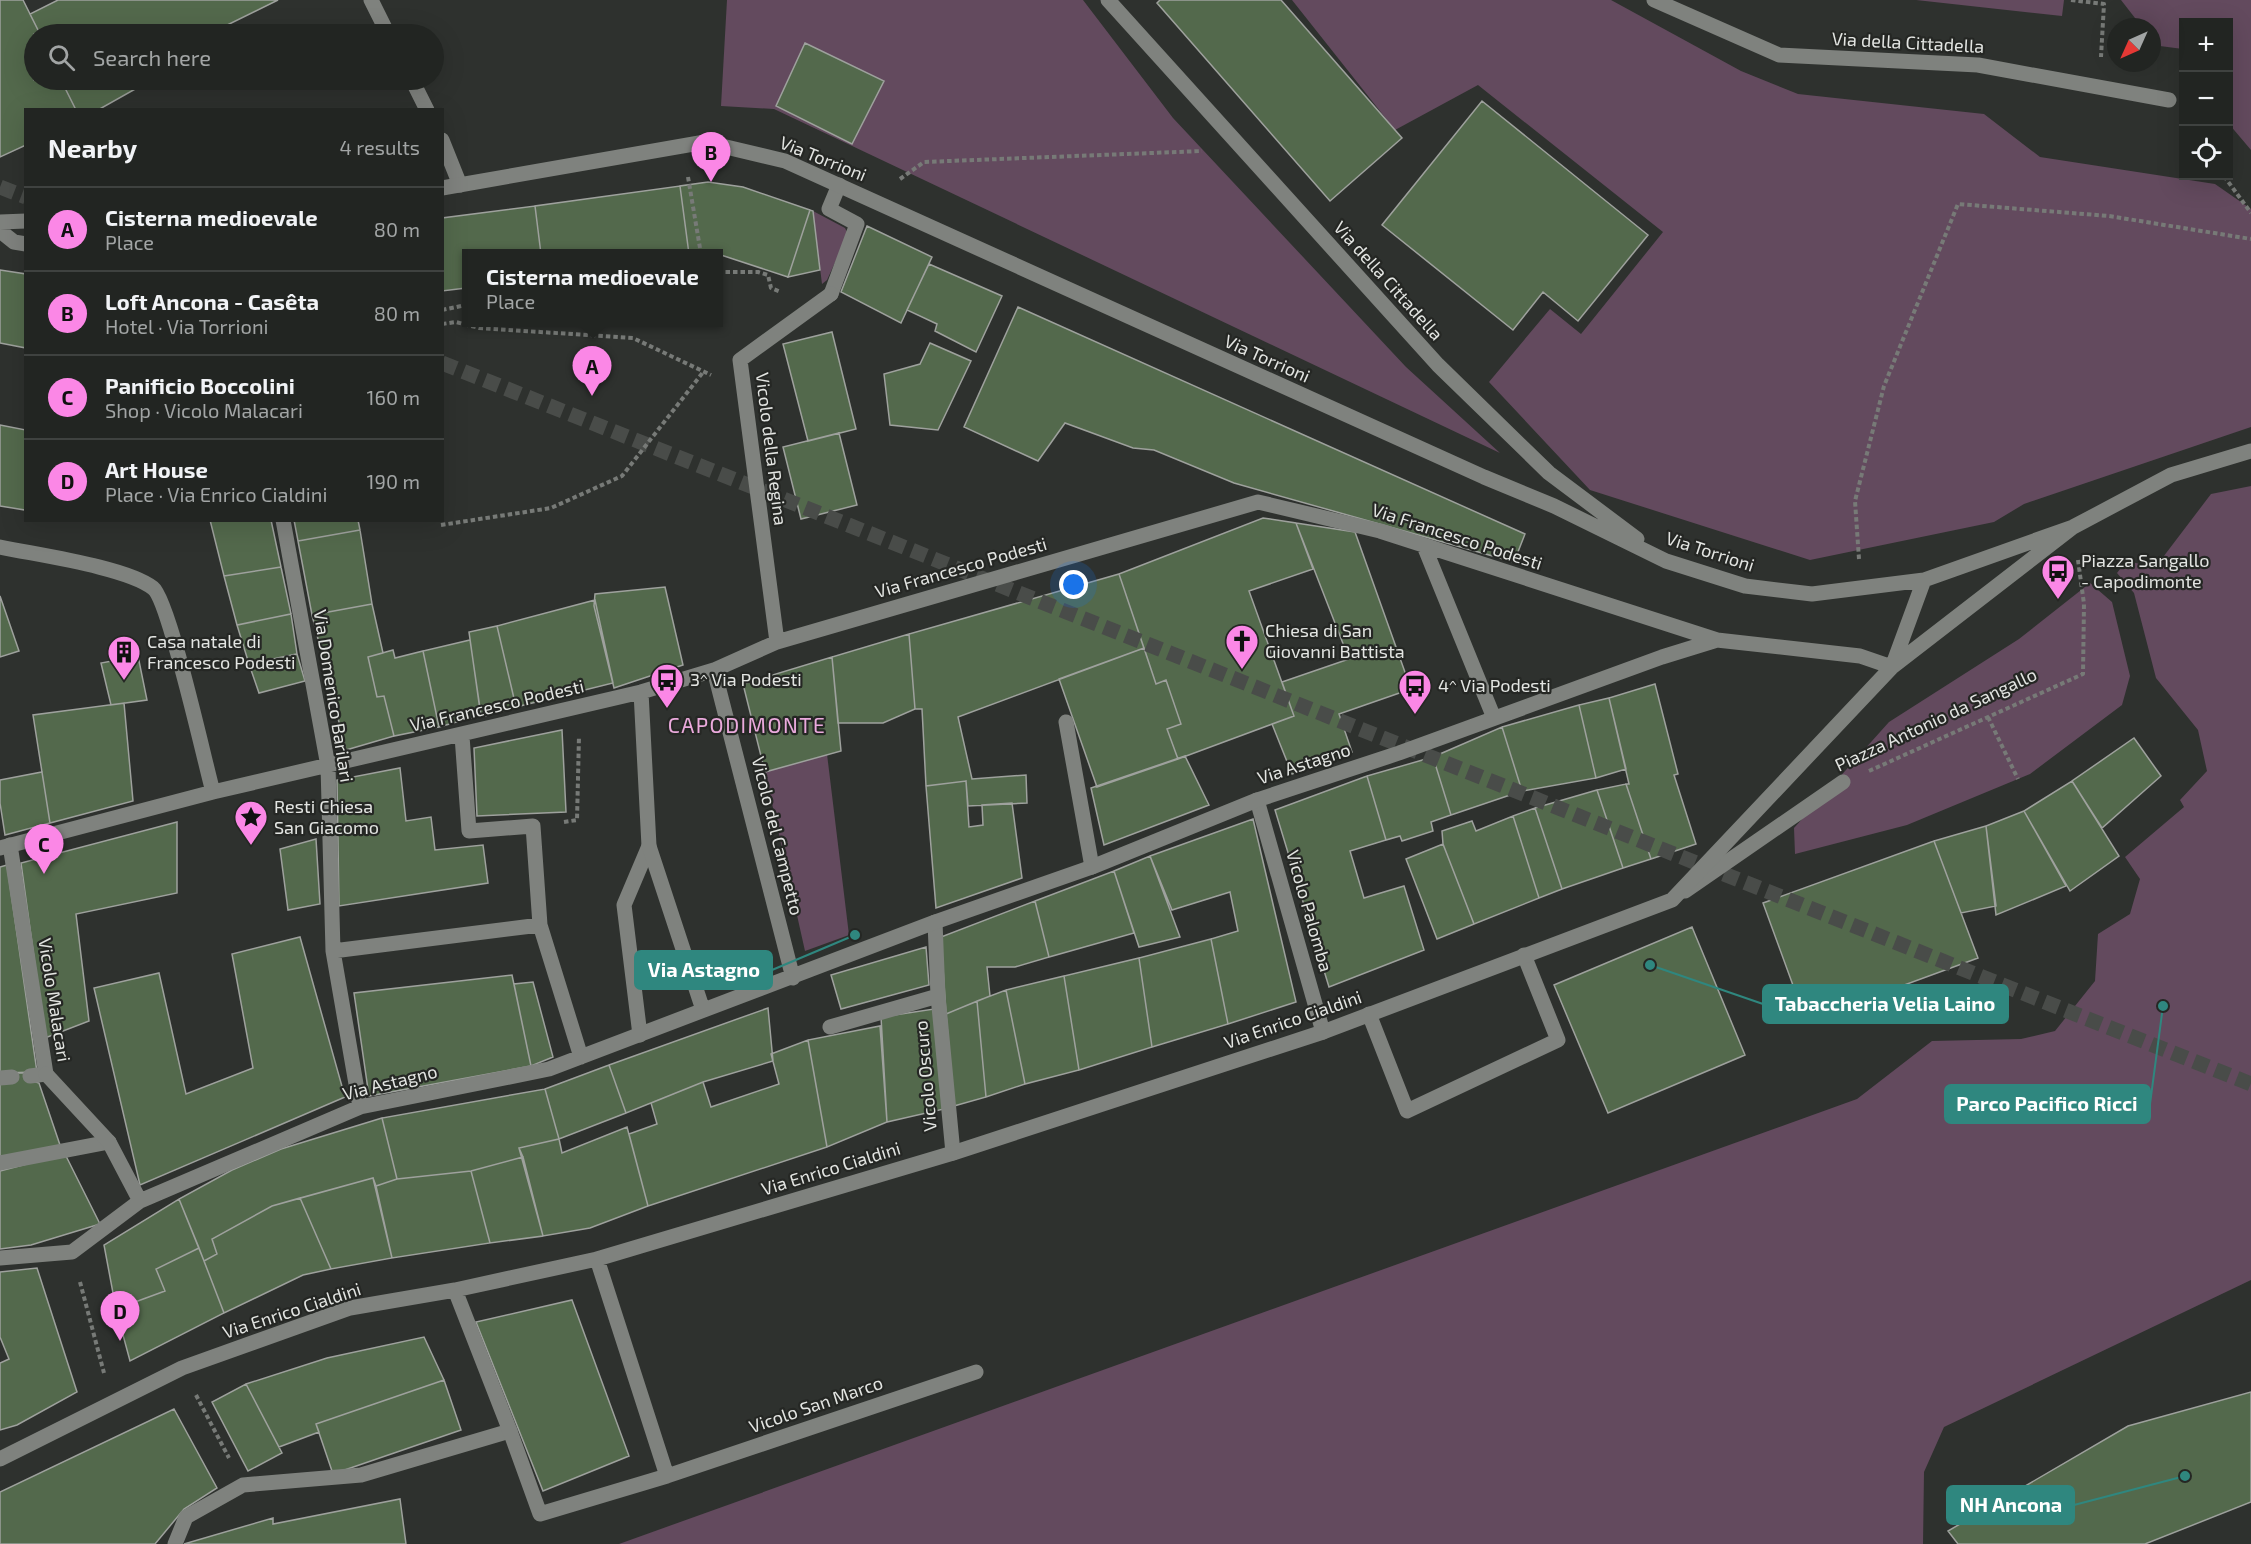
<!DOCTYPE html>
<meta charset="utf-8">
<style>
body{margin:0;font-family:"Exo 2",sans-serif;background:#2e312f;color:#f1f3f6}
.controls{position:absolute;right:18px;top:18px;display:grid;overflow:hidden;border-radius:0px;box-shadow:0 6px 24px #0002}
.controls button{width:54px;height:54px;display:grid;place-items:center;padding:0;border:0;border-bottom:2px solid #3f4240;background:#222522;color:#f1f3f6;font:30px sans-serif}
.compass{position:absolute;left:2107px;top:18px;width:54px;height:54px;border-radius:50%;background:#222522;box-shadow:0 6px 24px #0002;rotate:225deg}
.you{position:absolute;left:1074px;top:585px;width:21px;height:21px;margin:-15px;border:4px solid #fff;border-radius:50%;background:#1a73e8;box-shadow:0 0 0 9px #1a73e833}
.badge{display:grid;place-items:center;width:39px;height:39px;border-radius:50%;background:#fb87e6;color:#111;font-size:20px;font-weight:700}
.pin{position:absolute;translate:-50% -50px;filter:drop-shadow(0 2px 3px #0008)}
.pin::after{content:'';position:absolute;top:32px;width:21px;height:18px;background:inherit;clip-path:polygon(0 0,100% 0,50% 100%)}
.popup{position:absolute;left:462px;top:249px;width:261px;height:78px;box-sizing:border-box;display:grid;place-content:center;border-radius:0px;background:#222522;filter:drop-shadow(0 2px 4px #0005);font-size:20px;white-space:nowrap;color:#a2a5a5}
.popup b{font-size:22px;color:#f1f3f6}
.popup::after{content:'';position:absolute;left:50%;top:100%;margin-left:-12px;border:12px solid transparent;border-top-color:#222522}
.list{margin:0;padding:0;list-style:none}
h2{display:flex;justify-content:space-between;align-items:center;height:78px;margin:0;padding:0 24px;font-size:26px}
h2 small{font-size:20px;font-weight:400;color:#a2a5a5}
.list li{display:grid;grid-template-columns:39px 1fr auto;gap:18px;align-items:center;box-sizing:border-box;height:84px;padding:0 24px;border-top:2px solid #3f4240}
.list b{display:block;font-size:22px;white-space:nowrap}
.list p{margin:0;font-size:20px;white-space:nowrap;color:#a2a5a5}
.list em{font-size:20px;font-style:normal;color:#a2a5a5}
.icon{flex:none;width:33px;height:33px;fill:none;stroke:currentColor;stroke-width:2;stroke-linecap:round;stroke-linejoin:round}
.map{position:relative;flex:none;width:2251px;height:1544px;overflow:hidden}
.search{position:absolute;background:#222522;box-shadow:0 6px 24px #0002;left:24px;top:24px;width:420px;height:66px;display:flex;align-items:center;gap:15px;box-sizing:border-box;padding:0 21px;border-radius:33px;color:#a2a5a5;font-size:22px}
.panel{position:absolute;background:#222522;box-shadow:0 6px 24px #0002;left:24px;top:108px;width:420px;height:414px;border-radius:0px}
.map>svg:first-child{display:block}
.green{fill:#634a5e}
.building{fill:#53694c;stroke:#9ea19d;stroke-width:1.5}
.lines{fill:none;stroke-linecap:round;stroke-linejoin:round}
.secondary-tunnel{stroke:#494c49;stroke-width:15;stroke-dasharray:15 8;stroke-linecap:butt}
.path{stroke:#777a77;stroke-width:4;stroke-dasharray:4.5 3;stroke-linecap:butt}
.service{stroke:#7f827e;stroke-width:15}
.pedestrian{stroke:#7f827e;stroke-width:15}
.minor{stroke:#7f827e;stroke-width:15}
.labels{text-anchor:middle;stroke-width:4.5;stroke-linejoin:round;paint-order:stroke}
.street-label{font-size:18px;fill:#e3e5e2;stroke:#252724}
.poi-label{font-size:18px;fill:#e3e5e2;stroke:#252724;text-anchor:start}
.quarter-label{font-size:21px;letter-spacing:1.5px;fill:#ebaadd;stroke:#252724}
.leader{fill:none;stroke:#2f877f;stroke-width:2}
.callout-dot{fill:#2f877f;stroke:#252724;stroke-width:2}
.callout{fill:#2f877f;stroke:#2f877f;stroke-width:2}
.callout-label{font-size:20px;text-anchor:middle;font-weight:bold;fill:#fff}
</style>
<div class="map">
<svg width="2251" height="1544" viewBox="0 0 2251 1544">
<rect width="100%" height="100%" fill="#2e312e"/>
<path class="green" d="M727,0H1083L1173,118L1406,367L1500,453L774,109L721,106Z
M1292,0H1611L1741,71L1798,94L1984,114L2040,157L2215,184L2251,209V427L2024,504L1994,522L1810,560L1590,490L1489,382L1550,309L1581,334L1663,232L1478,85L1395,130Z
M1916,0H2064L2062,16Z
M2121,0H2251V150L2229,124L2228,22H2184L2183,49L2152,45V27H2142Z
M813,211L845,228L848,234L827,280L822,284Z
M2251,486V1280L1944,1427L1924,1472L1923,1544H619L1857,1099L1932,1041L2021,1039L2055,1031L2095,981L2098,934L2130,914L2140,879L2125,857L2184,807L2180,800L2207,771L2198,730L2156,678L2134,593L2117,573L2127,560L2154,569L2211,494Z
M2090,583L2112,602L2130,676L2122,705L2030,774L1907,825L1795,854L1794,828L1889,722L2019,639Z
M827,754L849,935L805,951L765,772Z"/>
<path class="building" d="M0,0H23L40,34H34V80H61L76,110H26V145L0,157Z
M58,0H278L209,34H40L30,14Z
M1160,0H1281L1402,138L1330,201L1157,3Z
M805,43L884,81L852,144L776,106Z
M61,80H144L146,83L98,110H76Z
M1482,101L1648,235L1578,321L1543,292L1513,330L1382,225Z
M708,182L743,187L810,210L788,277L718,254H689L680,186Z
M680,186L689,254H541L535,206Z
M535,206L541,254H466V288L442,291V218Z
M810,210L813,211L820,270L788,277Z
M867,226L932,257L901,323L841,292Z
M929,264L1002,296L976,352L935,331L937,324L907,310Z
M0,270L26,274V348L0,343Z
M1018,307L1525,534L1514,562L1234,483L1154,450L1133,448L1065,423L1038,461L964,427Z
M832,332L856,429L808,441L783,344Z
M930,343L971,361L938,430L890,425L884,374L920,364Z
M0,425L26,430L25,510L0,506Z
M839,433L857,505L801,519L783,447Z
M1263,518L1296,523L1313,569L1249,591L1294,716L1178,759L1167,729L1181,724L1166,680L1156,684L1119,574Z
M210,520H271L281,567L224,576Z
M294,520H358L360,530L298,541Z
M1296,523L1355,532L1411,689L1339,714L1352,752L1292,774L1272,724L1294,716L1282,682L1349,659Z
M360,530L372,604L312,615L298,541Z
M281,567L291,614L237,625L224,576Z
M1119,574L1144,648L958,717L972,779L1026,775L1027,803L968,806L966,781L926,786L922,709H915L909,634Z
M665,587L683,665L614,688L594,606L595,594Z
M0,596L19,651L0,657Z
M595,600L613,683L516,707L497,626Z
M372,604L383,653L368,657L377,697L384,696L394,736L346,750L312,615Z
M291,614L297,654L249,664L237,625Z
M497,626L516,707L481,717L469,632Z
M909,634L915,709L883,723H838L832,657Z
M470,640L481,715L439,727L423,651Z
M1144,648L1156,684L1166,680L1181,724L1167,729L1178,759L1097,787L1059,679Z
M393,650L395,658L423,651L439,727L394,736L384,696L377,697L368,657Z
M297,654L305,681L259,693L249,664Z
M138,656L147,700L111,705L101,663Z
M832,657L841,751L765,772L743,684Z
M1655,684L1678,774L1674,775L1696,844L1651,859L1626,784H1629L1609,698Z
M1609,698L1626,769L1596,778L1579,705Z
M124,703L133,801L50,823L33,715Z
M1579,705L1596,778L1522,791L1502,727Z
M1502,727L1522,791L1451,815L1433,757Z
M562,730L566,812L477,816L474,748Z
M2134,738L2161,776L2102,828L2072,781Z
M1185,756L1209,805L1104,845L1091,788Z
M1433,757L1451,815L1431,822L1433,831L1402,841L1400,836L1386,840L1367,776Z
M400,768L406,821L431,817L435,850L483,845L488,883L339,906L337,780Z
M42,772L50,823L5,835L0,803V780Z
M1367,776L1386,840L1350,851L1364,898L1404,886L1424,950L1329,987L1275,810Z
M966,781L969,827L983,825L982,805L1012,803L1022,878L936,908L926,786Z
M2072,781L2119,856L2070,891L2024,811Z
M1626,784L1651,859L1623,868L1597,790Z
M1597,790L1623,868L1562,889L1535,808Z
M1535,808L1562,889L1539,898L1513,816Z
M2024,811L2066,886L1996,915L1986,826Z
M1513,816L1539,898L1474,924L1443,844L1442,831L1472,821L1476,831Z
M1253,819L1296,1002L1228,1024L1211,939L1238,931L1230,892L1172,910L1150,856Z
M177,822V893L76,914L89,1021L45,1038L21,863Z
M1986,826L1996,906L1961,913L1934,841Z
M316,839L320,904L288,910L280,849Z
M1934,841L1978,958L1806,1021L1763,903Z
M1443,844L1474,924L1437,939L1406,859Z
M1150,856L1180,937L1139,947L1114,871Z
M7,865L37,1072L0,1073V867Z
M1114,871L1134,933L1049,957L1035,901Z
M1035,901L1049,957L1015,967H987L990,996L946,1014L941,937Z
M1692,927L1745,1055L1608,1113L1554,985Z
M300,937L345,1097L140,1185L94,988L159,973L186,1094L253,1068L232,954Z
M1211,939L1228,1024L1152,1047L1139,958Z
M926,947L929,985L841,1009L831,975Z
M1139,958L1152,1047L1079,1070L1064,976Z
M512,975L531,1066L369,1096L354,993Z
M1064,976L1079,1070L1025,1084L1006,990Z
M533,982L553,1057L531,1066L514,984Z
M1006,990L1025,1084L986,1097L977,1001Z
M977,1001L986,1097L954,1106L946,1014Z
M768,1008L773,1061L703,1082L626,1113L609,1065Z
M934,1009L944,1109L887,1122L881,1017Z
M880,1026L887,1122L827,1147L808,1040Z
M808,1040L827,1147L648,1206L629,1134L657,1124L651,1103L703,1082L711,1107L779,1084L771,1054Z
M609,1065L626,1113L559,1139L545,1089Z
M12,1073H29L32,1081L39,1083L61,1148L0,1158V1084Z
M545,1089L559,1139L519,1148L523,1157L471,1171L397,1179L382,1118Z
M382,1118L397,1179L376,1186L373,1178L272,1206L212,1239L217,1254L204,1261L179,1199L232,1170L281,1149Z
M627,1127L648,1206L590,1228L543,1236L519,1148L559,1139L562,1153Z
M65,1154L100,1224L31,1245L0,1249V1171Z
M523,1157L543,1236L490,1243L471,1171Z
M471,1171L490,1243L392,1258L376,1186L397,1179Z
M373,1178L392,1258L331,1269L300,1198Z
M300,1198L331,1269L303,1275L224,1313L204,1261L217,1254L212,1239L272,1206Z
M179,1199L199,1248L156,1269L165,1291L116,1309L104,1245Z
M199,1248L224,1313L130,1361L116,1309L165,1291L156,1269Z
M37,1268L77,1392L17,1425L0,1430V1363L9,1359L0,1337V1272Z
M572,1300L629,1456L543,1491L476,1322Z
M424,1337L444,1380L316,1424L319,1432L279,1447L246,1384L327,1358Z
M444,1380L461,1430L333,1474L316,1424Z
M246,1384L282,1453L248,1471L212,1402Z
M2251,1392V1502L2145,1544H1958L1948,1531L2128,1426Z
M174,1409L217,1488L184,1509L155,1544H0V1492Z
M400,1499L406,1544H184L273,1518V1524Z"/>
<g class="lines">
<path class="secondary-tunnel" d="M0,187L26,197
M442,363L2251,1084"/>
<path class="path" d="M2071,0L2104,4L2101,57
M2224,176L2251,213
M688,177L701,254
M900,179L924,162L1202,151
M718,272H758L768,275L771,288L781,292
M442,310L466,305
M442,324L456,322L479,328L633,338L711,375
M441,525L551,508L622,476L704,371
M1859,559L1855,501L1884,386L1958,204L2109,216L2251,239
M1988,717L2018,779
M1869,771L2083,674L2084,604L2078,560
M564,822L577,820L579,736
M80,1282L104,1373
M196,1395L229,1458"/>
<path class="service" d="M371,0L388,34
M412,80L427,110
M442,140L460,185
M1066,722L1092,867
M1685,891L1843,782
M1369,1014L1407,1111L1558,1040L1524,955
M640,1035L624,905L649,846"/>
<path class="pedestrian" d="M831,294L857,224L829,209L839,185
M1257,800L1323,1032
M10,845L46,1074L30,1076
M935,922L938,996L953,1153
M830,1027L938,996
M0,1078L12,1077
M0,1163L109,1142
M175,1544L186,1517L243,1485L361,1475L510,1431"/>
<path class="minor" d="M1108,0L1438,365L1549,473L1637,539
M1654,0L1779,55L1978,65L2169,100
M442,188L705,142L785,161L1484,477L1554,506L1666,561L1745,586L1812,594L1924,580L2073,527L2171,475L2251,451
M0,222L26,221
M0,231L14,242L26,244
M283,520L328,766L333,951L360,1107
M1424,546L1494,718
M0,547C37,555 126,567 153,588C169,600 205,763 213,792
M777,642L740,360L831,294
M1892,667L1924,580
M714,670L793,978
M641,692L649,846L703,1010
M462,736L469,831L533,826L540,925L581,1057
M0,848L213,792L641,692L714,670L777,642L1258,502L1380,531L1717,640L1860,656L1892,667
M333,951L540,925
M46,1074L109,1142L140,1201
M0,1258L72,1252L140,1201L360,1107L549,1069L935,922L1092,867L1257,800L1399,753L1662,657L1717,640
M455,1290L510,1431L540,1514L667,1476L597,1259
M0,1459L182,1368L350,1308L455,1290L597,1259L953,1153L1323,1032L1672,900L1892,667L2073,527
M667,1476L976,1372"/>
</g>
<defs>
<symbol id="bus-pin" viewBox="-11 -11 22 30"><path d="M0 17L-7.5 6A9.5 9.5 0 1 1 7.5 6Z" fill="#fb87e6" stroke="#252724"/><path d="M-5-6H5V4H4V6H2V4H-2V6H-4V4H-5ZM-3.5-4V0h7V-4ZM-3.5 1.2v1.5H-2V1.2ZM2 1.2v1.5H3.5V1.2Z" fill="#111"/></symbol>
<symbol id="church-pin" viewBox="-11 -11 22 30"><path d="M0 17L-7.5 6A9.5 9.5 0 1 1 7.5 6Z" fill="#fb87e6" stroke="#252724"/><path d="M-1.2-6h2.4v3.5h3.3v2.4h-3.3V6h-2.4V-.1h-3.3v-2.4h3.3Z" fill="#111"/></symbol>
<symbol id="building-pin" viewBox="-11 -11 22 30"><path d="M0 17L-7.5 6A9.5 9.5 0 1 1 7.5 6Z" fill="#fb87e6" stroke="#252724"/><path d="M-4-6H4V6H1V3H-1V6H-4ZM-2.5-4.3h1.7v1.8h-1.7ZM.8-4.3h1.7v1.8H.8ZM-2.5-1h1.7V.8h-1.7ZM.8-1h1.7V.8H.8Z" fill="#111"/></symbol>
<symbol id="sight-pin" viewBox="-11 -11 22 30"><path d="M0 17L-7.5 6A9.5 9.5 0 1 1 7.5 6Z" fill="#fb87e6" stroke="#252724"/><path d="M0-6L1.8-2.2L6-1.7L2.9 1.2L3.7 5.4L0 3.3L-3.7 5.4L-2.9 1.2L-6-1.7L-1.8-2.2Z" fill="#111"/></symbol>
</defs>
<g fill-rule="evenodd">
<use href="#bus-pin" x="2039" y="552" width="38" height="52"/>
<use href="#church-pin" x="1223" y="622" width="38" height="52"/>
<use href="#building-pin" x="105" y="633" width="38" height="52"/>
<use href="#bus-pin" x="648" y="661" width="38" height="52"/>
<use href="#bus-pin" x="1396" y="667" width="38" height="52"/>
<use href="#sight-pin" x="232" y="798" width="38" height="52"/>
</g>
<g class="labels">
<g class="street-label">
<text transform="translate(1908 43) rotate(3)" y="6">Via della Cittadella</text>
<text transform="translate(823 159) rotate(22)" y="6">Via Torrioni</text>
<text transform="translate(1388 281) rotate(48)" y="6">Via della Cittadella</text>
<text transform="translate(1267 359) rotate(24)" y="6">Via Torrioni</text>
<text transform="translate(771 449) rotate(83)" y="6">Vicolo della Regina</text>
<text transform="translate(1457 537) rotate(18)" y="6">Via Francesco Podesti</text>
<text transform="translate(1710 552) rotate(18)" y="6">Via Torrioni</text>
<text transform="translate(961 568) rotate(-16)" y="6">Via Francesco Podesti</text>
<text transform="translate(333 696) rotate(81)" y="6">Via Domenico Barilari</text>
<text transform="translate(497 706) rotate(-13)" y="6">Via Francesco Podesti</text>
<text transform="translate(1936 720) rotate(-25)" y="6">Piazza Antonio da Sangallo</text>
<text transform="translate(1304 764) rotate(-18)" y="6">Via Astagno</text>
<text transform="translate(777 836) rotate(76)" y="6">Vicolo del Campetto</text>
<text transform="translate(1309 911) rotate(74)" y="6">Vicolo Palomba</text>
<text transform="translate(54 1000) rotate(81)" y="6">Vicolo Malacari</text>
<text transform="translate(1293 1020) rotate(-19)" y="6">Via Enrico Cialdini</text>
<text transform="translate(926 1076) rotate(-95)" y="6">Vicolo Oscuro</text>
<text transform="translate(390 1083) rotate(-14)" y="6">Via Astagno</text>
<text transform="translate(831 1169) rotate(-17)" y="6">Via Enrico Cialdini</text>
<text transform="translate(292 1311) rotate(-18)" y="6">Via Enrico Cialdini</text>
<text transform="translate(816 1405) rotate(-19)" y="6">Vicolo San Marco</text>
</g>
<g class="poi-label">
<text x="2081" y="567">Piazza Sangallo<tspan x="2081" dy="21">- Capodimonte</tspan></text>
<text x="1265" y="637">Chiesa di San<tspan x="1265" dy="21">Giovanni Battista</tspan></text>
<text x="147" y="648">Casa natale di<tspan x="147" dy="21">Francesco Podesti</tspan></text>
<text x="690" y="686">3^ Via Podesti</text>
<text x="1438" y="692">4^ Via Podesti</text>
<text x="274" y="813">Resti Chiesa<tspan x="274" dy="21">San Giacomo</tspan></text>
</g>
<g class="quarter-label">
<text x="747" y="733">CAPODIMONTE</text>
</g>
</g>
<path class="leader" d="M855 935L772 970M1650 965L1763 1004M2163 1006L2150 1104M2185 1476L2074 1505"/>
<g class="callout-dot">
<circle cx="855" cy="935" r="6"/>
<circle cx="1650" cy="965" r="6"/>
<circle cx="2163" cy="1006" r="6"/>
<circle cx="2185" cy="1476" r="6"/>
</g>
<g class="callout">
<rect x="635" y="951" width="137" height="38" rx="6"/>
<rect x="1763" y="985" width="245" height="38" rx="6"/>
<rect x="1945" y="1085" width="205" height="38" rx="6"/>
<rect x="1947" y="1486" width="127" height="38" rx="6"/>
</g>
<g class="callout-label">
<text x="704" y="977">Via Astagno</text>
<text x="1885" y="1011">Tabaccheria Velia Laino</text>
<text x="2047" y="1111">Parco Pacifico Ricci</text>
<text x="2011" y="1512">NH Ancona</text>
</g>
</svg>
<div class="controls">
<button>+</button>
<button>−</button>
<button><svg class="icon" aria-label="locate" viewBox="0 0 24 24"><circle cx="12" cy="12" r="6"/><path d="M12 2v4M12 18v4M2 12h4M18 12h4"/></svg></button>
</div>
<svg class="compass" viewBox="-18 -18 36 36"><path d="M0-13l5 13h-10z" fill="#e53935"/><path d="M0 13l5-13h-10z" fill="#a2a5a5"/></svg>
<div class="you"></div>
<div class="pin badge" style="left:592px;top:396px">A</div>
<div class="popup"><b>Cisterna medioevale</b>Place</div>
<div class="pin badge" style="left:711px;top:182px">B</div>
<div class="pin badge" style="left:44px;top:874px">C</div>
<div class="pin badge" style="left:120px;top:1341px">D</div>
<div class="search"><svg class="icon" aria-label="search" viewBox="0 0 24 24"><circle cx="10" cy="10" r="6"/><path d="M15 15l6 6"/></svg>Search here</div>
<section class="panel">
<h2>Nearby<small>4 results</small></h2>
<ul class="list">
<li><span class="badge">A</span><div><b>Cisterna medioevale</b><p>Place</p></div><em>80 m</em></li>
<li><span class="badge">B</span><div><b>Loft Ancona - Casêta</b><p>Hotel · Via Torrioni</p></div><em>80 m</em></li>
<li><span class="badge">C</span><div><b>Panificio Boccolini</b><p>Shop · Vicolo Malacari</p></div><em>160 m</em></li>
<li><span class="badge">D</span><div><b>Art House</b><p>Place · Via Enrico Cialdini</p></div><em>190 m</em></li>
</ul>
</section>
</div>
